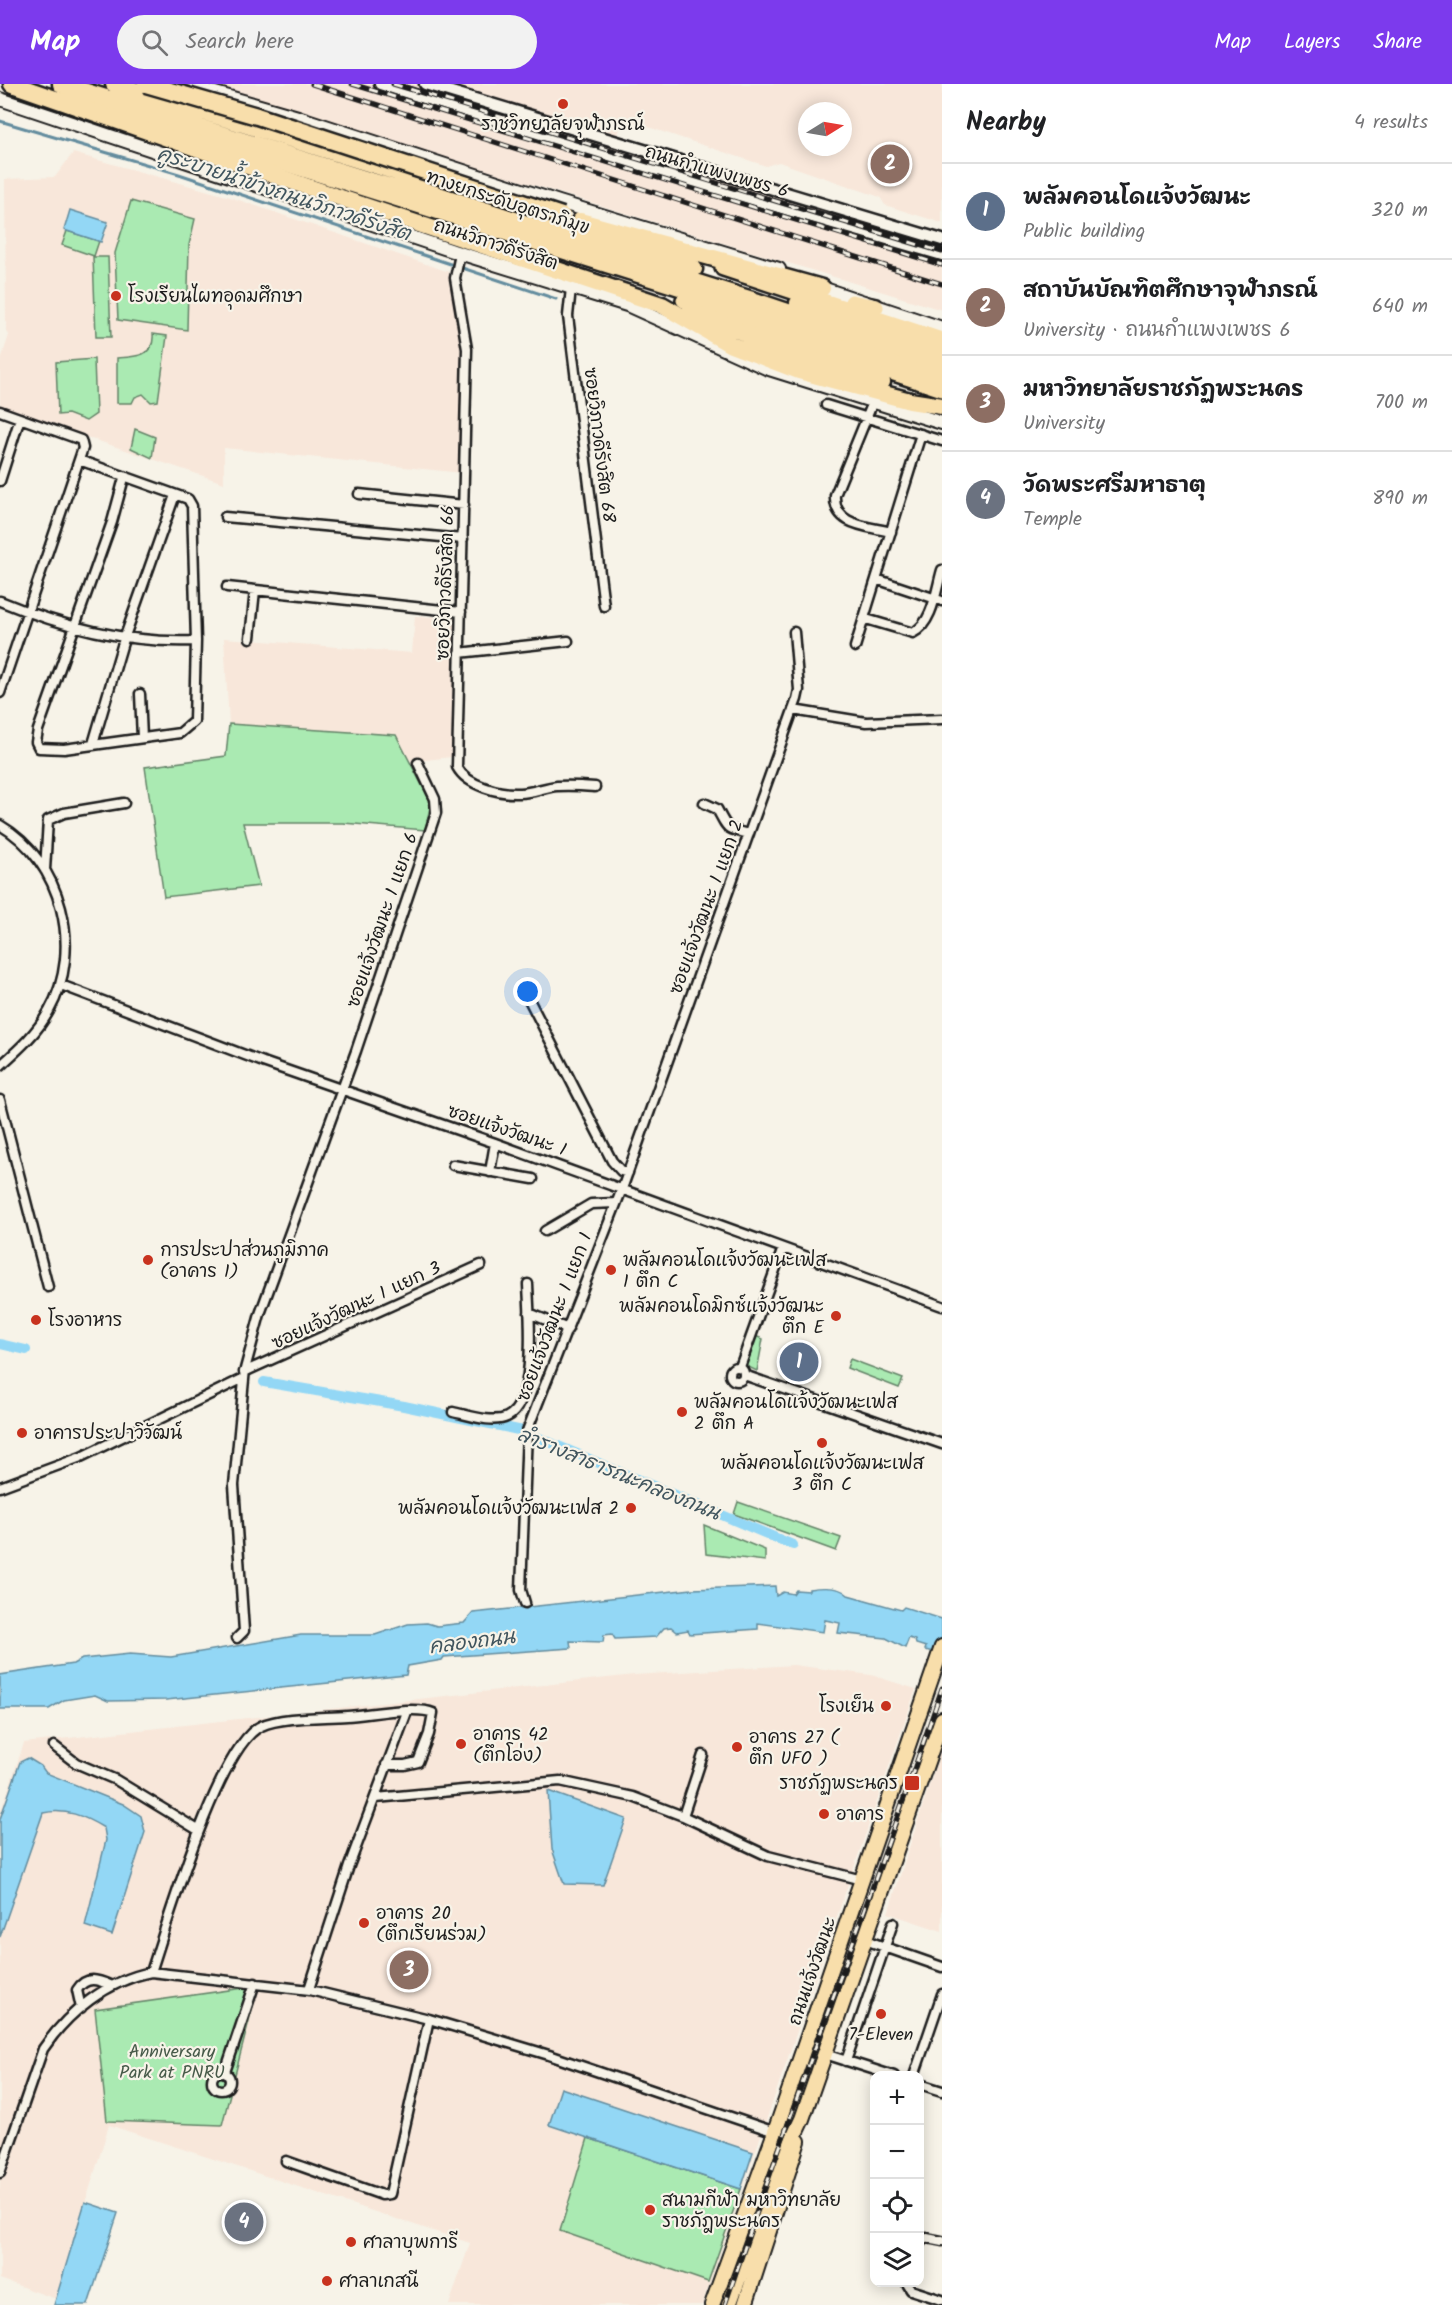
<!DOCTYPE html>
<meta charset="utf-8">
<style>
body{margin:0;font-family:Kalam,"Playpen Sans Thai",sans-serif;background:#f2f2f2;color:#202124}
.controls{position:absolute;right:18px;bottom:18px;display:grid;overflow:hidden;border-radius:12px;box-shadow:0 3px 15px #0003}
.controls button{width:54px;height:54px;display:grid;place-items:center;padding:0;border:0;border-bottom:2px solid #e0e0e0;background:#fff;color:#202124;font:30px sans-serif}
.compass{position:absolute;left:798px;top:18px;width:54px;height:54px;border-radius:50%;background:#fff;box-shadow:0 3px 15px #0003;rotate:79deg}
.you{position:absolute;left:528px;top:908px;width:21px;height:21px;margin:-15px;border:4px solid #fff;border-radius:50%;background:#1a73e8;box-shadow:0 0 0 9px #1a73e833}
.badge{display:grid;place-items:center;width:39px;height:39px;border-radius:50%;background:#7c3aed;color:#fff;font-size:20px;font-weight:700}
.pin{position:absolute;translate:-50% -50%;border:3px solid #fff;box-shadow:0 2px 6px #0006}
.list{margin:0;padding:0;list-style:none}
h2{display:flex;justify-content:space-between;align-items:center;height:78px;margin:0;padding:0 24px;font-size:26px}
h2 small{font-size:20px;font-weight:400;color:#757577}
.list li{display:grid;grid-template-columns:39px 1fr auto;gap:18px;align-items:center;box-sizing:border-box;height:96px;padding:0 24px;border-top:2px solid #e0e0e0}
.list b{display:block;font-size:22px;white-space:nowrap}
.list p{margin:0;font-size:20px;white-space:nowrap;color:#757577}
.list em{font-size:20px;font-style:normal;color:#757577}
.icon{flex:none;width:33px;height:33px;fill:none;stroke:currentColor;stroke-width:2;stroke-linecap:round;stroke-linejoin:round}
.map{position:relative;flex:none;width:942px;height:2221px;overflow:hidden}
header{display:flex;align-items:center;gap:36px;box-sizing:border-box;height:84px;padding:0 30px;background:#7c3aed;color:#fff}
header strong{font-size:28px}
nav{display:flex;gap:33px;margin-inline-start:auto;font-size:21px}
.search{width:420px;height:54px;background:#f2f2f2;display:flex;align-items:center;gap:15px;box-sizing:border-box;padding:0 21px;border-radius:33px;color:#757577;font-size:22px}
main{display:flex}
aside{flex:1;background:#fff}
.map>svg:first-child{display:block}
.built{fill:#f8e7da;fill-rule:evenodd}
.green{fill:#aaeab2;stroke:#638367;stroke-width:1.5}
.water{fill:#93d7f5;stroke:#638c9e;stroke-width:1.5}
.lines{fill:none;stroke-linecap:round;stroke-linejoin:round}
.stream{stroke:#638c9e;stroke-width:3}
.canal{stroke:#93d7f5;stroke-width:10}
.minor-casing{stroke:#1c1c1c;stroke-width:13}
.tertiary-casing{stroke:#1c1c1c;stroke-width:15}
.secondary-casing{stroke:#1c1c1c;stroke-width:16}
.primary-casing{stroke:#1c1c1c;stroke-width:18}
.trunk-casing{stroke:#1c1c1c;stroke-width:20}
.motorway-casing{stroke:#1c1c1c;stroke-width:21}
.minor{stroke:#f7f3e8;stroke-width:8}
.tertiary{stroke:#f7f3e8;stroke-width:10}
.secondary{stroke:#f7f3e8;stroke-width:12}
.primary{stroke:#f8deab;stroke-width:14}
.trunk{stroke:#f8deab;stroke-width:15}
.motorway{stroke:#f8deab;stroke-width:16}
.rail-casing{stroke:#1c1c1c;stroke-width:5}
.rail{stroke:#f7f3e8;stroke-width:3;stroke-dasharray:9;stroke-linecap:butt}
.motorway-bridge-casing{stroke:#1c1c1c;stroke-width:21;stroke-linecap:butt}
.motorway-bridge{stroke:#f8deab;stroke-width:16}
.poi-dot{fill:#c8321e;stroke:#f7f3e8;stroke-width:2}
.labels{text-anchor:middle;stroke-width:4.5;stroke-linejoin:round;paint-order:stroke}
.poi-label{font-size:18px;fill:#1c1c1c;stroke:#f7f3e8;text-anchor:start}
.street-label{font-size:18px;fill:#1c1c1c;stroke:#f7f3e8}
.park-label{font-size:18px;fill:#475a49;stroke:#f7f3e8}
.water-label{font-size:20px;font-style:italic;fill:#40545d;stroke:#f7f3e8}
</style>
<header>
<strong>Map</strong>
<div class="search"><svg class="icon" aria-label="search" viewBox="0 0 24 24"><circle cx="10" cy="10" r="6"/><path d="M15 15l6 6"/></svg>Search here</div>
<nav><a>Map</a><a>Layers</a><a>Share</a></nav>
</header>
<main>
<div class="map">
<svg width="942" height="2221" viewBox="0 0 942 2221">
<rect width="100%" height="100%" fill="#f7f3e8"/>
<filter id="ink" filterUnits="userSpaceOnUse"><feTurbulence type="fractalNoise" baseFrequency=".0167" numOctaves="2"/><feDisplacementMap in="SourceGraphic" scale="12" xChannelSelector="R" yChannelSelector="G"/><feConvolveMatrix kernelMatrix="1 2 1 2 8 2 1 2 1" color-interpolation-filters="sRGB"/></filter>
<g filter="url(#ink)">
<path class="built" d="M204,0H942V139L885,121L880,113L779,78L766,82L624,35L617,53L942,150V226ZM807,27H843V63H807Z
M73,69L230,113L449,188L464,262L462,389L224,364V399L0,324V279L9,251L6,246L5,95L55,93Z
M415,532L455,534L451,673L409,678L395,651L229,640L224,554L412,569Z
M793,1581L871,1591L916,1605L702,2221H449L470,2159L109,2041L56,2215L0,2195V1730L24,1659L634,1591Z
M942,1662V1847L888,1829Z"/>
<path class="green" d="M131,117L195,135L189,161L187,246L118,236L115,169Z
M67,147L99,157L94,172L62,161Z
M93,173H108L111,253H96Z
M153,250L167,252L158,317L151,318L143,310L135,313L132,319H117V274C134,273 155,273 153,250Z
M94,275L96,330L86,337L68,330L58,331L56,278Z
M135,345L155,353L152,374L131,364Z
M229,640L396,651L431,719L425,746L343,739H243L259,802L164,813L145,683L226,672Z
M755,1252L763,1255L757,1287L744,1281Z
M850,1275L903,1295L899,1304L847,1284Z
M738,1418L841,1454L836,1467L734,1430Z
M704,1441L765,1466V1477L706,1470Z
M258,1902L222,2041L107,2037L95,1925Z
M588,2054L741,2105L708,2198L560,2147Z"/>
<path class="water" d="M70,126L108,138L101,158L64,146Z
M775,1502L776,1512L783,1508L793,1510L796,1506L809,1507V1505C822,1503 840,1502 848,1511L901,1526L904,1523L942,1535V1570L925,1566L926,1563L916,1560L915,1556L909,1554L905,1564L886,1554L838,1549L840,1539L825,1536L823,1548L758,1539V1545L690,1550L688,1546L677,1548L671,1543L664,1544L656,1553L615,1555L612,1550L604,1551L603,1558L570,1557L571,1564L444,1573L442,1576L408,1582L406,1591L166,1616L108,1617L95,1611L64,1616L49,1625H0V1591L73,1580L82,1575L130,1570L171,1573L301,1551H375L408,1540L427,1539L437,1542L464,1539L473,1529L692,1505Z
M28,1674L41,1682L46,1689L123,1720L141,1732L145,1748L112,1851L85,1842L106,1756L104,1744C84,1732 66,1724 43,1729L0,1853V1735L20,1678Z
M548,1707L626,1735L603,1801L564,1800L552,1765Z
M561,2004L753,2068L741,2105L549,2041Z
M85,2118L118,2129L88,2221H54Z"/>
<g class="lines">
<path class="stream" d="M0,37L179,90L556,215"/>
<path class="canal" d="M0,1260L26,1266
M264,1298L404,1322L523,1347L793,1461"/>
<defs>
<path id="minor" d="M460,170L455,194L467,265L457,683C467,702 500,710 520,709C532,709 545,703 557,702C570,701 583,702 595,703
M571,204L568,232L604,522
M873,318L835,411C833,442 867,442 891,448
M826,321L942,357
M0,327L81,356L83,364L0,609
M79,376L188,415L192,422L196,557L194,637L180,649L64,665L39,664L36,658L38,646L112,438L124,394
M0,397L20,334
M359,410L464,421
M225,433L463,455
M876,495L942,517
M227,503L461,528
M0,517C63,543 128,560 196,557
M866,535L913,549C933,539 936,506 942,486
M250,554L255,506
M855,563L921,350
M459,569L568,557
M140,610L142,654
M793,626L866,638L942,635
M93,660L124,555L175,411
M704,719L717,725C728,745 725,745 749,750
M0,741C62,777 84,865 49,927C37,949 19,965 0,982
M45,786L48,736L64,729L124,719
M61,901L263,978L495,1059L942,1222
M522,902L612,1077L621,1087L628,1089
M0,1016L48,1203
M453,1081L533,1095
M490,1088L495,1059
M545,1147L591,1120L616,1119
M529,1229L568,1245
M730 1290a7 7 0 1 1 14 0a7 7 0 1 1-14 0Z
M740,1283L783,1164
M244,1288L481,1181
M744,1291L942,1360
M453,1328C468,1331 493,1340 507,1333C538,1318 529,1229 528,1200
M0,1403L81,1373L244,1294
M525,1519L521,1506L527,1347L622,1105L797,615L799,606L794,548
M237,1554L244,1547L234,1401L245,1285L260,1230L356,967L436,729L435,715L418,679
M54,1662L76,1679L116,1696L198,1746
M376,1714L560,1697L633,1713L683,1732L768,1772L862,1796
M683,1732L703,1671
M865,1856L942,1883
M151,1888C167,1840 219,1661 261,1642C283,1632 323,1634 347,1632C368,1631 416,1621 433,1629L429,1650L418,1678L405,1681H386
M309,1905L349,1782L407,1628
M81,1924L77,1906C87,1891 98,1896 112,1902
M825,1970L894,1992
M846,1977L893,1839
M212 1997a9 9 0 1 1 18 0a9 9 0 1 1-18 0Z
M225,1988L255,1899
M914,1992L942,1910
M920,2000L942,2007
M286,2077L382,2111L390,2110L429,1935
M0,2089L43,1965C68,1928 107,1897 151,1888L310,1906L429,1935L549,1971L775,2048
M920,2158L927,2154L942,2157
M906,2198L911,2206L942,2216"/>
<path id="tertiary" d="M380,0L635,81L942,171
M425,0C597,53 770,103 942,156"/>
<path id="secondary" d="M184,0L298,33L559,118L779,185
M0,15L453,167L627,221L766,284L942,339
M816,202L942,244"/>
<path id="primary" d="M712,2221L775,2048L942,1563
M729,2221L780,2082L802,2035L942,1635
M745,2221L798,2057"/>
<path id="trunk" d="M68,11L748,225L942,291
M723,184L942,256
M684,216L761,245L942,305
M852,218L876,223"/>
<path id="motorway" d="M12,0L308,103L662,221L731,261L799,287L910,317L942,322
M61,0L752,216L942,280
M114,0L375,81L694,185
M580,137L822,204
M798,219L942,265
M690,227L814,277L882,298"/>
</defs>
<use href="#minor" class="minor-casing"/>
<use href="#tertiary" class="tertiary-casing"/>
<use href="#secondary" class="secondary-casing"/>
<use href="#primary" class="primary-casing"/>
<use href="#trunk" class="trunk-casing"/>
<use href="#motorway" class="motorway-casing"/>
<use href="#minor" class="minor"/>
<use href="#tertiary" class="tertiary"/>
<use href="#secondary" class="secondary"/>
<use href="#primary" class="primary"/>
<use href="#trunk" class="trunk"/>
<use href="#motorway" class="motorway"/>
<defs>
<path id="rail" d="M312,0L942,200
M352,0L942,181
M393,0L942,168
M725,2221C795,2014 872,1810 942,1604"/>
</defs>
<use href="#rail" class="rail-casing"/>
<use href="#rail" class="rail"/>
<defs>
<path id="motorway-bridge" d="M146,0L257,32L562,132"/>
</defs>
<use href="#motorway-bridge" class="motorway-bridge-casing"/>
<use href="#motorway-bridge" class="motorway-bridge"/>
</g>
</g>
<g class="poi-dot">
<circle cx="563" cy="20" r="6"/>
<circle cx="116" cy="212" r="6"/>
<circle cx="148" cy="1176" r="6"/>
<circle cx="611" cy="1186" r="6"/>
<circle cx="836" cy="1232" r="6"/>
<circle cx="36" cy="1236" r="6"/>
<circle cx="682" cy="1328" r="6"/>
<circle cx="22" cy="1349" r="6"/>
<circle cx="822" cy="1359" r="6"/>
<circle cx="631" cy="1424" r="6"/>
<circle cx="886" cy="1622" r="6"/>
<circle cx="461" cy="1660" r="6"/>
<circle cx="737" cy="1663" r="6"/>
<rect x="904" y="1691" width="16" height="16" rx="3"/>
<circle cx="824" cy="1730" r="6"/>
<circle cx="364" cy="1839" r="6"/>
<circle cx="881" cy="1930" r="6"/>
<circle cx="650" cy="2126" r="6"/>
<circle cx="351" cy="2158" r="6"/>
<circle cx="327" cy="2197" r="6"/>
</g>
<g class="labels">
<g class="poi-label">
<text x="563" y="46" text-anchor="middle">ราชวิทยาลัยจุฬาภรณ์</text>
<text x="128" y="218">โรงเรียนไผทอุดมศึกษา</text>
<text x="160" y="1172">การประปาส่วนภูมิภาค<tspan x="160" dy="21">(อาคาร 1)</tspan></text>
<text x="623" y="1182">พลัมคอนโดแจ้งวัฒนะเฟส<tspan x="623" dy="21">1 ตึก C</tspan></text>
<text x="824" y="1228" text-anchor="end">พลัมคอนโดมิกซ์แจ้งวัฒนะ<tspan x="824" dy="21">ตึก E</tspan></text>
<text x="48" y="1242">โรงอาหาร</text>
<text x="694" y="1324">พลัมคอนโดแจ้งวัฒนะเฟส<tspan x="694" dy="21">2 ตึก A</tspan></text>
<text x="34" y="1355">อาคารประปาวิวัฒน์</text>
<text x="822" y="1385" text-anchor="middle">พลัมคอนโดแจ้งวัฒนะเฟส<tspan x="822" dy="21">3 ตึก C</tspan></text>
<text x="619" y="1430" text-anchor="end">พลัมคอนโดแจ้งวัฒนะเฟส 2</text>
<text x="874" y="1628" text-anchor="end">โรงเย็น</text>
<text x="473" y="1656">อาคาร 42<tspan x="473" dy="21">(ตึกโอ่ง)</tspan></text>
<text x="749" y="1659">อาคาร 27 (<tspan x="749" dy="21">ตึก UFO )</tspan></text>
<text x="898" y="1705" text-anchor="end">ราชภัฏพระนคร</text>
<text x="836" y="1736">อาคาร</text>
<text x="376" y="1835">อาคาร 20<tspan x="376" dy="21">(ตึกเรียนร่วม)</tspan></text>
<text x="881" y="1956" text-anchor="middle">7-Eleven</text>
<text x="662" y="2122">สนามกีฬา มหาวิทยาลัย<tspan x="662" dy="21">ราชภัฎพระนคร</tspan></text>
<text x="363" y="2164">ศาลาบุพการี</text>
<text x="339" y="2203">ศาลาเกสนี</text>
</g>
<g class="street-label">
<text transform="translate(717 87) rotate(16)" y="6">ถนนกำแพงเพชร 6</text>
<text transform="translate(508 118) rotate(18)" y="6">ทางยกระดับอุตราภิมุข</text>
<text transform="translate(496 160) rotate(18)" y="6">ถนนวิภาวดีรังสิต</text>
<text transform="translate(600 361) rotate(83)" y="6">ซอยวิภาวดีรังสิต 68</text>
<text transform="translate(445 499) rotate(-88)" y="6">ซอยวิภาวดีรังสิต 66</text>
<text transform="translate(706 823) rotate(-70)" y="6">ซอยแจ้งวัฒนะ 1 แยก 2</text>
<text transform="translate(382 836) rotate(-71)" y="6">ซอยแจ้งวัฒนะ 1 แยก 6</text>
<text transform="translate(507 1046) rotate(19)" y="6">ซอยแจ้งวัฒนะ 1</text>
<text transform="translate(356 1221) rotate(-25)" y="6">ซอยแจ้งวัฒนะ 1 แยก 3</text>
<text transform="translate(554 1233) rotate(-69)" y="6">ซอยแจ้งวัฒนะ 1 แยก 1</text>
<text transform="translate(812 1887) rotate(-71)" y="6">ถนนแจ้งวัฒนะ</text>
</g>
<g class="park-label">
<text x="172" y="1973">Anniversary<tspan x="172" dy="21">Park at PNRU</tspan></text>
</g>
<g class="water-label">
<text transform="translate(284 109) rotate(18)" y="7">คูระบายน้ำข้างถนนวิภาวดีรังสิต</text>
<text transform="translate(619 1389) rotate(22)" y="7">ลำรางสาธารณะคลองถนน</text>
<text transform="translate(472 1557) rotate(-7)" y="7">คลองถนน</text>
</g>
</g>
</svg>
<div class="controls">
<button>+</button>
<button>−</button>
<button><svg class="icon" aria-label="locate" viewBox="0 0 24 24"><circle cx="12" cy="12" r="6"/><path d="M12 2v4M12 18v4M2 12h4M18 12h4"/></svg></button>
<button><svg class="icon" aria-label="layers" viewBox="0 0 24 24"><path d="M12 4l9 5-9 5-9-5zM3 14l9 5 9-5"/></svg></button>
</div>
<svg class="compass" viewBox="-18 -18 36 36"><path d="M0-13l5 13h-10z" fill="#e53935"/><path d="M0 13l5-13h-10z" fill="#757577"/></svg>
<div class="you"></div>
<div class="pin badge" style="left:799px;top:1278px;background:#5c6f8a">1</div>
<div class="pin badge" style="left:890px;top:80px;background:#8d6e63">2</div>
<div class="pin badge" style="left:409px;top:1886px;background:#8d6e63">3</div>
<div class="pin badge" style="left:244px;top:2138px;background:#6b7280">4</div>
</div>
<aside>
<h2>Nearby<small>4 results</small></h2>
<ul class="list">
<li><span class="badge" style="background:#5c6f8a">1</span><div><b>พลัมคอนโดแจ้งวัฒนะ</b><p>Public building</p></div><em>320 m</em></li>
<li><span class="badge" style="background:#8d6e63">2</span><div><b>สถาบันบัณฑิตศึกษาจุฬาภรณ์</b><p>University · ถนนกำแพงเพชร 6</p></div><em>640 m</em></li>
<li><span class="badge" style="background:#8d6e63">3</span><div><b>มหาวิทยาลัยราชภัฏพระนคร</b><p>University</p></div><em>700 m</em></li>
<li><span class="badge" style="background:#6b7280">4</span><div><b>วัดพระศรีมหาธาตุ</b><p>Temple</p></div><em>890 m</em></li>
</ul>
</aside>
</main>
